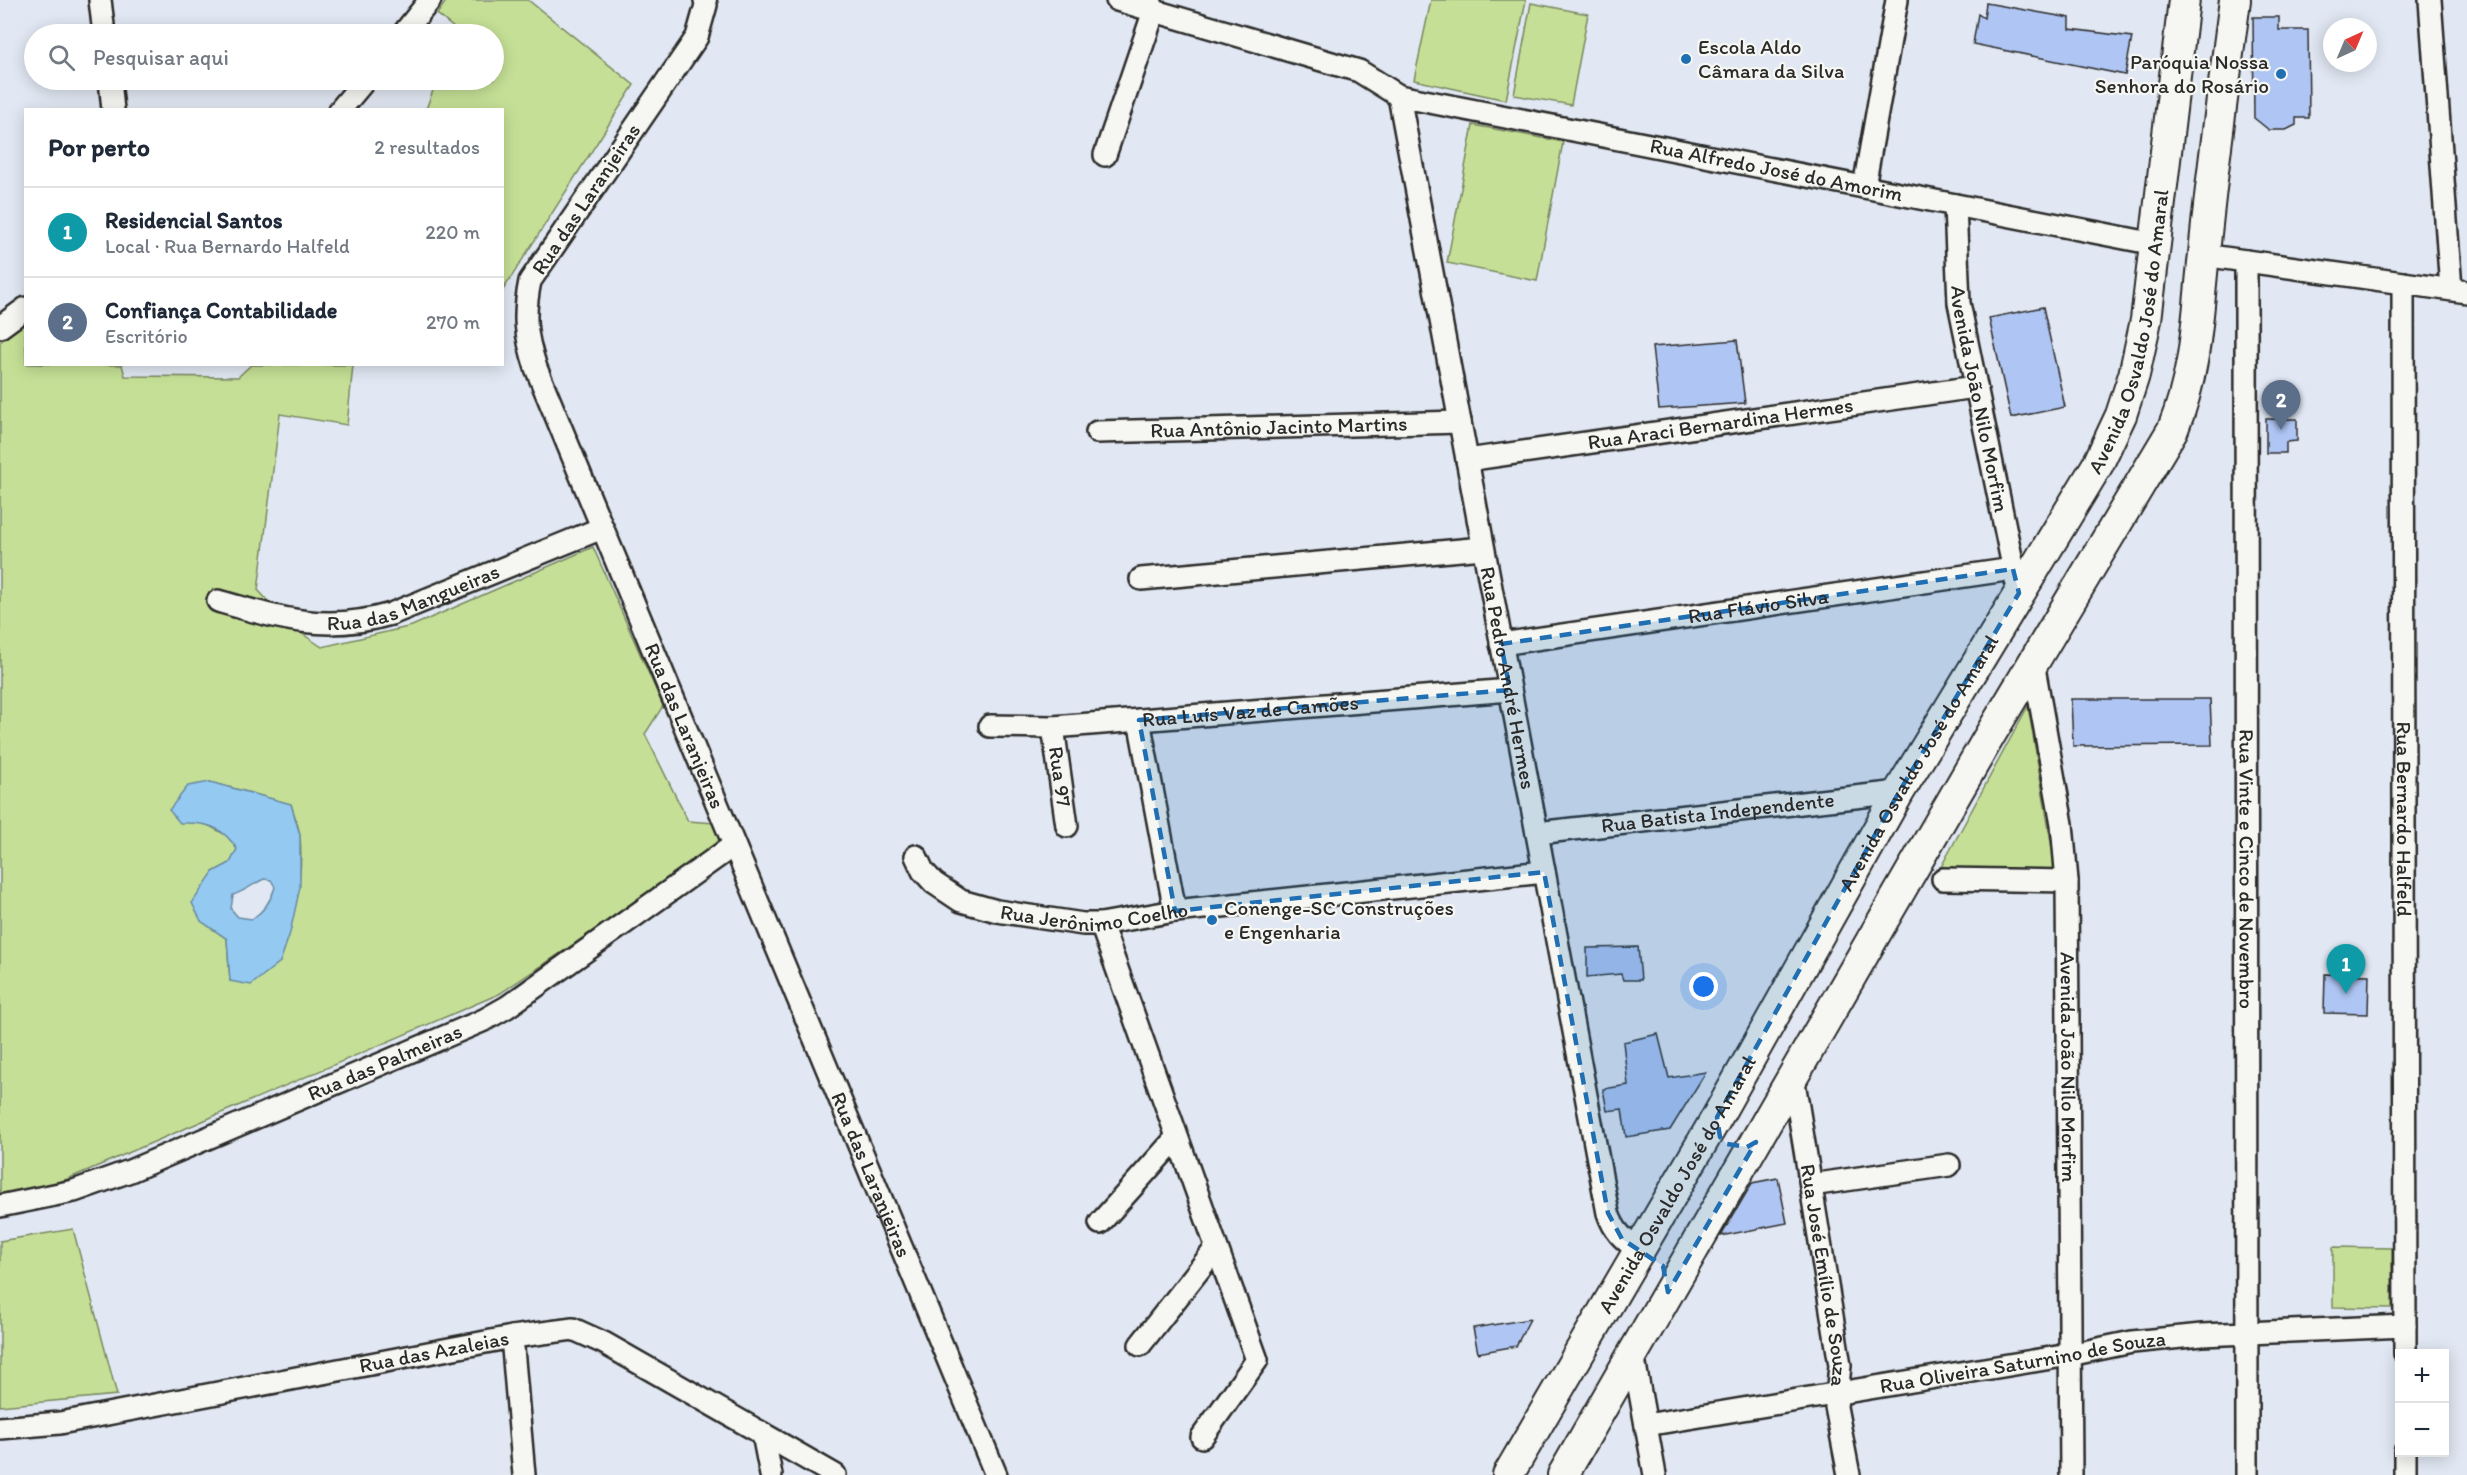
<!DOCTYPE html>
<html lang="pt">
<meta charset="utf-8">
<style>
body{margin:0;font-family:Itim,sans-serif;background:#f2f2f3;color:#1f2937}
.controls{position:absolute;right:18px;bottom:18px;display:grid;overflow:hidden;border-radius:0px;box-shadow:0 3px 15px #0003}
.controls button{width:54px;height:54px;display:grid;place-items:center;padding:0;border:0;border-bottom:2px solid #e0e1e3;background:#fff;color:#1f2937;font:30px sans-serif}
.compass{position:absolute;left:2323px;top:18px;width:54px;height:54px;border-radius:50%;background:#fff;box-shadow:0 3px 15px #0003;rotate:44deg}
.you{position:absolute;left:1704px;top:987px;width:21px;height:21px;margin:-15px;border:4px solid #fff;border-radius:50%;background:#1a73e8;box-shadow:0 0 0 9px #1a73e833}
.badge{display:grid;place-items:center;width:39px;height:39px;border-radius:50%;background:#1f6fb2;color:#fff;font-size:20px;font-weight:700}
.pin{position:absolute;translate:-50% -50px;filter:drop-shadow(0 2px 3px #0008)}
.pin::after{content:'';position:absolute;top:32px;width:21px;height:18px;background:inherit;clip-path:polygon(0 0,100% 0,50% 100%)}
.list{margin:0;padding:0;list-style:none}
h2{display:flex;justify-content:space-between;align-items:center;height:78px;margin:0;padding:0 24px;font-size:26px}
h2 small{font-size:20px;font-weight:400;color:#747a83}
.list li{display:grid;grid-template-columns:39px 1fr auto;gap:18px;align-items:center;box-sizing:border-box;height:90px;padding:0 24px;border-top:2px solid #e0e1e3}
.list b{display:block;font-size:22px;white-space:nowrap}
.list p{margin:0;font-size:20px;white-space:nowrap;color:#747a83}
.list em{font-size:20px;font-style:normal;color:#747a83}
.icon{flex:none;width:33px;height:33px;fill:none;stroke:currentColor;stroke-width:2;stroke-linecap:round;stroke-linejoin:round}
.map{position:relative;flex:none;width:2467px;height:1475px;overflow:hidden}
.search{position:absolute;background:#fff;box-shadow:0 3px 15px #0003;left:24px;top:24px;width:480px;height:66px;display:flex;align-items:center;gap:15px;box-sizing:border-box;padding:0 21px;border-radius:33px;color:#747a83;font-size:22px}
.panel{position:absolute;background:#fff;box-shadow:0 3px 15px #0003;left:24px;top:108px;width:480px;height:258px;border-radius:0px}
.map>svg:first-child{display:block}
.green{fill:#c5e096;stroke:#788660;stroke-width:1.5;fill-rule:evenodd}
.water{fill:#94c9f2;stroke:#6a8aa2;stroke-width:1.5;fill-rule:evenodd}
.building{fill:#afc6f4;stroke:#2b2b2b;stroke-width:1.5}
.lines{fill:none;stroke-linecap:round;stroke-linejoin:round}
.minor-casing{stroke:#2b2b2b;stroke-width:26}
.secondary-casing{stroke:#2b2b2b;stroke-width:34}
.minor{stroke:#f6f6f2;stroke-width:21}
.secondary{stroke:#f6f6f2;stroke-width:30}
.marked{fill:#1f6fb2;fill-opacity:0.2;stroke:#1f6fb2;stroke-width:4.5;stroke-dasharray:12 8;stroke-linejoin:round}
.poi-dot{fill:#1f6fb2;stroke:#f6f6f2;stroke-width:2}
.labels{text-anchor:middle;stroke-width:4.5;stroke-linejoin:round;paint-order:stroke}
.poi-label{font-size:21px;fill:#2b2b2b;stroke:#f6f6f2;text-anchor:start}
.street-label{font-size:21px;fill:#2b2b2b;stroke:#f6f6f2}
</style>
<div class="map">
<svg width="2467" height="1475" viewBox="0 0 2467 1475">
<rect width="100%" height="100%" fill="#e1e8f3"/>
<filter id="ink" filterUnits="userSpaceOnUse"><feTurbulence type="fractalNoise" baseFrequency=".0167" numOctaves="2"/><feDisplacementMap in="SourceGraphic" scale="12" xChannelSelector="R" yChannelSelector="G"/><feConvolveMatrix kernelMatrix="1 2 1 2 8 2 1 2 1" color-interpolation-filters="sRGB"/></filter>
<g filter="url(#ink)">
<path class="green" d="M447,0H528L634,85L503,290L502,110L426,109L437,80H494V34H453L455,29L437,14Z
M1431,0H1526L1506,100L1414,80Z
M1531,3L1588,14L1571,105L1514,95Z
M1473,125L1563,142L1537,281L1447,263Z
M25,323L26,364L122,365L125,376L238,377L251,365H353L347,425L280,414L258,590L292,627L322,647L412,626L593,547L663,706L645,734L688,821L715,823L723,845L499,994L65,1180L0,1196V342ZM210,782L291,804C294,815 299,826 300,836C304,879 293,922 280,962L230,981L227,939L201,921L213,872L230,863L237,849L228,836L202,822Z
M2028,706L2056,871L1941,867Z
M73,1229L117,1395L0,1406V1241Z
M2333,1247L2392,1248V1308L2333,1307Z"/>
<path class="water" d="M210,782L291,804L300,835V887L290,933L280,962L251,985L230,981L227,939L201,921L192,903L213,872L230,863L237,849C222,826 206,822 180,823L169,810L188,786ZM264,879L271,880L275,887C271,901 264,911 252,919L238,917L231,909L233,895C245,891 253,884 264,879Z"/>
<path class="building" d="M1986,3L2070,18V29L2132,37L2125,75L1973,44L1978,14L1984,18Z
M2253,17H2279V30H2308L2309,118H2296V125L2286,130H2269L2254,118Z
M2043,307L2065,407L2011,418L1989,318Z
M1737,340L1745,403L1659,409L1652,347Z
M2266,419H2297V441L2286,442V453H2266Z
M2071,699H2210L2212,745L2073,746Z
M1638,947L1641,980H1623L1621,974L1587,977V948Z
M2325,974L2369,975L2368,1014L2324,1013Z
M1658,1034L1669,1078L1706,1072L1670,1130L1626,1137L1622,1109L1607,1111L1603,1089L1628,1085L1623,1042Z
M1778,1178L1787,1223L1721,1236L1752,1183Z
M1530,1319L1516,1346L1478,1353L1473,1328Z"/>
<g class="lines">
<defs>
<g id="minor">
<path d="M100,0L104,34"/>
<path id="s1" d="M705,0L706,5L697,37L530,281C523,316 525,334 536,368L996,1475"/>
<path id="s2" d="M1117,0L1359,71L1399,96L2155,244"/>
<path d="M2430,0L2451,289"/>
<path d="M403,34L430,0"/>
<path d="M110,80L113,110"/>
<path id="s3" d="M1399,96L1608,1213C1614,1231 1623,1239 1638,1250"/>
<path d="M340,110L365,80"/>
<path d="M1105,155L1154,11L1150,0"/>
<path d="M1864,187L1897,0"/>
<path id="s4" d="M1955,205L1959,303L2016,581"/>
<path d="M2203,255L2467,292"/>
<path id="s5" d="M2246,261L2247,1475"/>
<path id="s6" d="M2403,283L2405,1354"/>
<path d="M0,327L26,308"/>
<path id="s7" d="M1097,432L1460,422"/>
<path id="s8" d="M1467,460L1975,387"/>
<path d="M1141,579L1483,548"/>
<path id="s9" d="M218,601C281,619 326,633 391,614L602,528"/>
<path id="s10" d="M1501,644L2013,569"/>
<path id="s11" d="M2033,662L2062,824L2067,881L2071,1475"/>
<path d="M1139,720L1175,911"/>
<path id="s12" d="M990,726L1053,727L1510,690"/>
<path id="s13" d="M1053,727L1067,826"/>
<path id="s14" d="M1537,833L1899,792"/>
<path id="s15" d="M916,856L923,871L934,883L961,901L997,911L1083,924H1101L1175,911L1544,872"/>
<path d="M1943,879L2067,881"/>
<path d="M1101,924L1257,1360L1202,1437"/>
<path id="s16" d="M1793,1076L1840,1365L1836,1407L1849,1475"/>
<path d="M1811,1185L1949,1165"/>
<path id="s17" d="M0,1206L74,1191L130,1171L484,1020L507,1007L734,845"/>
<path d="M1100,1223L1176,1138"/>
<path d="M512,1337L524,1475"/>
<path d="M1140,1345L1216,1248"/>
<path d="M1633,1354L1655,1475"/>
<path id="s18" d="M1646,1425L2069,1355L2132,1342L2202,1335L2405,1326"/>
<path id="s19" d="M0,1428L60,1423L512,1337L573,1329L604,1343L835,1475"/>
<path d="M763,1434L771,1475"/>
<path d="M2405,1452V1475"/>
</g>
<g id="secondary">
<path id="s20" d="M1508,1475L1717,1117L1899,792L2098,464L2121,415L2134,375L2146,320L2184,0"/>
<path d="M1563,1475L1990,735L2173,429C2197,370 2197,316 2204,254C2212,169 2224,85 2235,0"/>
</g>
</defs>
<use href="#minor" class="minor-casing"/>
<use href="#secondary" class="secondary-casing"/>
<use href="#minor" class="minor"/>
<use href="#secondary" class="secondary"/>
</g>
</g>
<path class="marked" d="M2013,569L2019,593L1899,792L1717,1117L1720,1137L1727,1144L1747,1147L1756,1142L1668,1292L1663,1266L1622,1239L1608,1213L1544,872L1175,911L1139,720L1510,690L1501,644Z"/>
<g class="poi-dot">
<circle cx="1686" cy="59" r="6"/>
<circle cx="2281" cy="74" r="6"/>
<circle cx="1212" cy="920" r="6"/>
</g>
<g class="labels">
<g class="poi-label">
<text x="1698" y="54">Escola Aldo<tspan x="1698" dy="24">Câmara da Silva</tspan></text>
<text x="2269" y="69" text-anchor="end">Paróquia Nossa<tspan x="2269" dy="24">Senhora do Rosário</tspan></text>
<text x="1224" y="915">Conenge-SC Construções<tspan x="1224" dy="24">e Engenharia</tspan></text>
</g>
<g class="street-label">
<text dy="7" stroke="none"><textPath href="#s2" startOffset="684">Rua Alfredo José do Amorim</textPath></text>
<text transform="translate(586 199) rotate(-56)" y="7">Rua das Laranjeiras</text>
<text dy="7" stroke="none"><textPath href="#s20" startOffset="1308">Avenida Osvaldo José do Amaral</textPath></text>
<text dy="7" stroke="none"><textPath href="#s4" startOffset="196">Avenida João Nilo Morfim</textPath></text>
<text dy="7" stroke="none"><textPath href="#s8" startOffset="256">Rua Araci Bernardina Hermes</textPath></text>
<text dy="7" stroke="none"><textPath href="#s7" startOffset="182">Rua Antônio Jacinto Martins</textPath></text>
<text dy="7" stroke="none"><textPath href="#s9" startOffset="202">Rua das Mangueiras</textPath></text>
<text dy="7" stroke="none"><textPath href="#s10" startOffset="260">Rua Flávio Silva</textPath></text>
<text dy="7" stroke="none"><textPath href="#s3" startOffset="592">Rua Pedro André Hermes</textPath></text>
<text dy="7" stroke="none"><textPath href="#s12" startOffset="261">Rua Luís Vaz de Camões</textPath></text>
<text dy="7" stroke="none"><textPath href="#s1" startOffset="810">Rua das Laranjeiras</textPath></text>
<text dy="7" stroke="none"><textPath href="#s20" startOffset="822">Avenida Osvaldo José do Amaral</textPath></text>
<text dy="7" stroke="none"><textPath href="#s13" startOffset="50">Rua 97</textPath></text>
<text dy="7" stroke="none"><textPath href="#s14" startOffset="182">Rua Batista Independente</textPath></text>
<text dy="7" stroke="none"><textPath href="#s6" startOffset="536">Rua Bernardo Halfeld</textPath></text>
<text dy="7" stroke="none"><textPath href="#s5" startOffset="608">Rua Vinte e Cinco de Novembro</textPath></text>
<text dy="7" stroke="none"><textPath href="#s15" startOffset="201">Rua Jerônimo Coelho</textPath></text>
<text dy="7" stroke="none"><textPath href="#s17" startOffset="412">Rua das Palmeiras</textPath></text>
<text dy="7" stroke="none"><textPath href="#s11" startOffset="408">Avenida João Nilo Morfim</textPath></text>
<text dy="7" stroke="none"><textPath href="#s1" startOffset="1296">Rua das Laranjeiras</textPath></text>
<text dy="7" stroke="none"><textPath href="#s20" startOffset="336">Avenida Osvaldo José do Amaral</textPath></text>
<text dy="7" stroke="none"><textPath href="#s16" startOffset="202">Rua José Emílio de Souza</textPath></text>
<text dy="7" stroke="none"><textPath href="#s19" startOffset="441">Rua das Azaleias</textPath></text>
<text dy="7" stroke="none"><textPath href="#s18" startOffset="382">Rua Oliveira Saturnino de Souza</textPath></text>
</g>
</g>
</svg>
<div class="controls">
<button>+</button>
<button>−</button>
</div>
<svg class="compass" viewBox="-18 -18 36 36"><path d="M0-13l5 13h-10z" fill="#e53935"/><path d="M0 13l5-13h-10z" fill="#747a83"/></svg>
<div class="you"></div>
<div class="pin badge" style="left:2346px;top:994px;background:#0f9aa8">1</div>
<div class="pin badge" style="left:2281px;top:430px;background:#5c6f8a">2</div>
<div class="search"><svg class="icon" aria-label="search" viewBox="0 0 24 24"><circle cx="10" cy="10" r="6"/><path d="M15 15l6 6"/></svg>Pesquisar aqui</div>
<section class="panel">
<h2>Por perto<small>2 resultados</small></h2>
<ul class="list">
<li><span class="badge" style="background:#0f9aa8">1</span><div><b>Residencial Santos</b><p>Local · Rua Bernardo Halfeld</p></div><em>220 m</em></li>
<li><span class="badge" style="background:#5c6f8a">2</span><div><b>Confiança Contabilidade</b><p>Escritório</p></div><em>270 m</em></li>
</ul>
</section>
</div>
